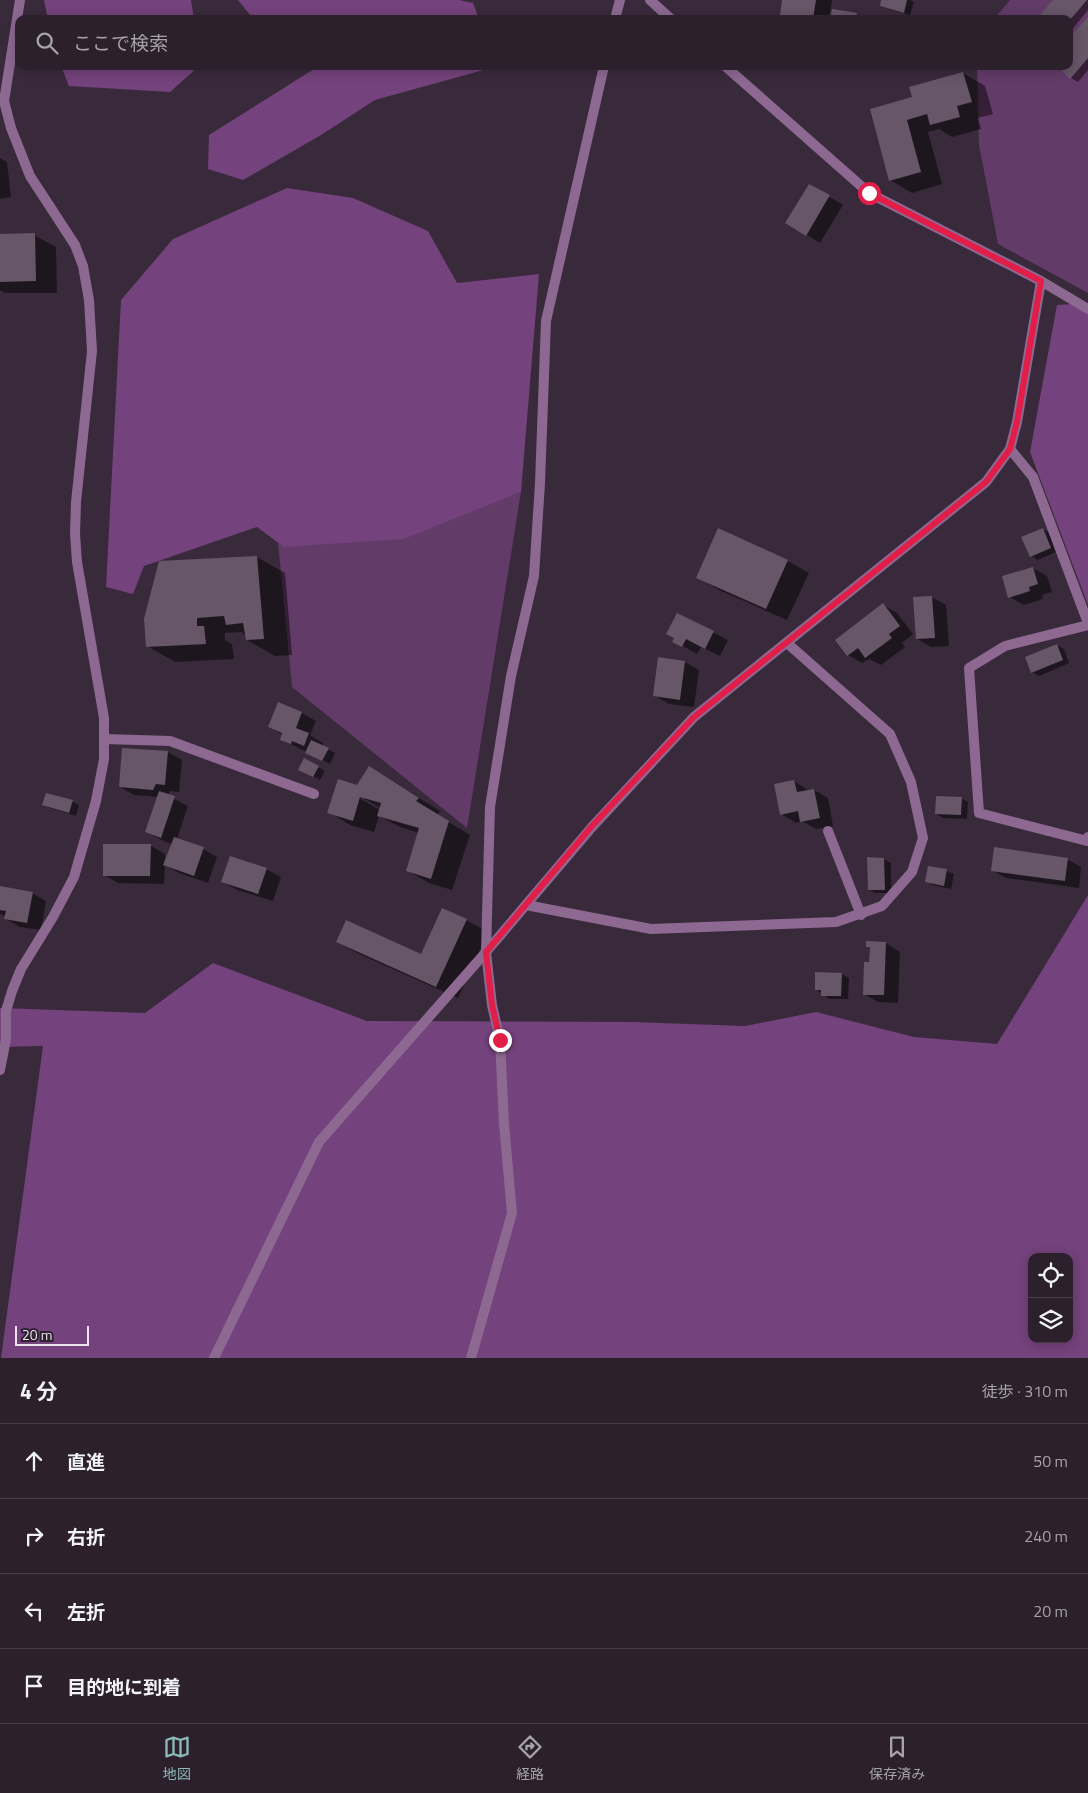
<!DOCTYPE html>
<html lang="ja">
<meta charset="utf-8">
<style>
body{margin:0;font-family:"Titillium Web","Noto Sans JP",sans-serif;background:#372d38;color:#f1f3f6}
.controls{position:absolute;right:15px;bottom:15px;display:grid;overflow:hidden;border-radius:10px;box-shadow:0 2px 12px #0003}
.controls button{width:45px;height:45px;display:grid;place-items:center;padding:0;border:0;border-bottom:1px solid #473e48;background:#2b202c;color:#f1f3f6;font:25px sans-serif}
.scale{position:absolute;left:15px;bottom:12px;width:74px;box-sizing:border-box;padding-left:5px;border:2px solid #eee4ef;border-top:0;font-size:14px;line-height:18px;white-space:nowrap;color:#eee4ef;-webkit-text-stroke:4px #2e2131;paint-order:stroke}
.stop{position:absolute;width:15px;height:15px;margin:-11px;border:4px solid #e11d48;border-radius:50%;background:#fff}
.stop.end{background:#e11d48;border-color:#fff;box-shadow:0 1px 5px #0008}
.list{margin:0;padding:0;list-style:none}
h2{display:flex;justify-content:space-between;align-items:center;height:65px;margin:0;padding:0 20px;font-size:21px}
h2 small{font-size:16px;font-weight:400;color:#a6a3a9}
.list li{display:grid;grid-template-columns:32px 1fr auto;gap:15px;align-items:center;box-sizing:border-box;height:75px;padding:0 20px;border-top:1px solid #473e48}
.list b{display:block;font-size:19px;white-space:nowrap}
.list em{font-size:16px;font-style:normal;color:#a6a3a9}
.icon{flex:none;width:28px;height:28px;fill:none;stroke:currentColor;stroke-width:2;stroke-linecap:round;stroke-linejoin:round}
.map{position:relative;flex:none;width:1088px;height:1358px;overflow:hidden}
.search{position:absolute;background:#2b202c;box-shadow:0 2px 12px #0003;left:15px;right:15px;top:15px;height:55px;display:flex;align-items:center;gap:12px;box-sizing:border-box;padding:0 18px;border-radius:10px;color:#a6a3a9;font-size:19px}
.sheet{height:365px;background:#2b202c}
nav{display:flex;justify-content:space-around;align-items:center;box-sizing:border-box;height:70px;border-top:1px solid #473e48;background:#2b202c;font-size:14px;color:#a6a3a9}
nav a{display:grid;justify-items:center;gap:2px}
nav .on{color:#8bbbb9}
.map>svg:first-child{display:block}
.green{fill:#623b68}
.forest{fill:#74427c;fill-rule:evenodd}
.shadow{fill:#0007;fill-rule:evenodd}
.building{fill:#665668}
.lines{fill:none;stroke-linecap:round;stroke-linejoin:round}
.service{stroke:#8d6992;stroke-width:10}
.minor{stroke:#8d6992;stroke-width:10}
.tertiary{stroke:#8d6992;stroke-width:10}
.route{stroke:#e11d48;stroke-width:6}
</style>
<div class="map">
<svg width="1088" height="1358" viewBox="0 0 1088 1358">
<rect width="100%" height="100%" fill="#392a3b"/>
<path class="green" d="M1010,0H1088V293L998,244L979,145L977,66H1069V19H994Z
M521,492L467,828L292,687L278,542L411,535Z"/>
<path class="forest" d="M44,0H191L194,19H48Z
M238,0H459L473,3L479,19H253Z
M61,66H199L170,92L69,86Z
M314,66H498L375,100L321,135L243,180L208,169L209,135L314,69Z
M287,188L353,198L428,231L457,283L539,274L521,492L404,539L284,547L257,527L144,566L133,594L106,587L121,300L173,239Z
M1088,303V605L1030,452L1057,305Z
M1088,895V1358H1L43,1046L0,1047V1008L145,1013L213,963L367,1021L632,1022L745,1026L816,1012L914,1037L997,1044ZM1032,1257H1069V1339H1032Z"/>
<path class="shadow" d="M784,0H832L829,19H789L781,14Z
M883,0H910L914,2L910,15L888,9L881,6Z
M1055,0H1088V10L1069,33V19Z
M856,14L865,19H832Z
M1088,19V70L1078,82L1071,78L1059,66H1069Z
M963,73L985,86L993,114L978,118L981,129L952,137L939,129L928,132L942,184L912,193L890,180L871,110L913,98Z
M0,158L7,162L11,197L0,199Z
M810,185L843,205L820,243L787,223Z
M0,235H34L56,247L57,293H5L0,290Z
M1043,529L1050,533L1058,551L1038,560L1031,556Z
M257,557L285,573L292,655L275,656L247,640V636L241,632L225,633V640L232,644L234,659L175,662L147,646L160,562Z
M788,561L809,573L787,620L719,590L697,577Z
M1033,568L1047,576L1052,592L1042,595L1043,599L1024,605L1010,597Z
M932,597L946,605L949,646L931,647L917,639Z
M883,605L897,613L913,634L902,643L905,647L881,665L869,659L862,663L848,655Z
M678,614L728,640L720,656L701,647L697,654L674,641Z
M1057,645L1064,649L1069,663L1039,676L1032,672Z
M659,658L685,662L699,670L694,707L669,704L654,695Z
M278,704L302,713L316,721L310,735L323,743L322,746L335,753L330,764L281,739L283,735L269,727Z
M168,752L182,760L179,792L170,791L168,796L188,806L177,839L203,849L217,857L208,883L179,873L165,865L164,884L118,883L104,875L151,846L165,854V862L172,844L161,840L147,832L159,797L134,795L120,787Z
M318,767L325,771L320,780L307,773Z
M390,780L440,811L437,815L470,835L452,890L429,883L408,871L419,833L400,827L379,816L374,832L350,825L329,812L357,786ZM355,793L380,808V810L354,795Z
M794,781L809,791L814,790L828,798L833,826L816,829L802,821L796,823L781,814Z
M961,798L968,802L967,819L943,818L936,814Z
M72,801L79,805L76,816L50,808L44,805Z
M868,859H884L891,863V893H876L869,890Z
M1067,859L1081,867L1079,888L1006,878L992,870Z
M929,868L947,871L954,874L951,889L933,885L926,881Z
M266,869L281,877L273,901L237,890L223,882Z
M0,887L32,893L46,901L41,930L20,927L6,919V916L0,914Z
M466,920L488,932L458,998L359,954L337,942L422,955Z
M886,943L900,952L898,1003L878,1002L864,994L870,963L871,948L867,946Z
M842,974L849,978L848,999H829L816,989Z"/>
<path class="building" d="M782,0H816L813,19L780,15Z
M881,0H907L904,13L880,6Z
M1053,0H1087L1069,21V19H1036Z
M832,9L857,13L856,19H830Z
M1088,17V58L1070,79L1058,66H1069V38Z
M963,72L972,102L957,106L960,117L930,125L927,114L907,120L921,172L889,181L870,109L912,97L909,87Z
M809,184L830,195L806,236L785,223Z
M35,233L36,281L0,282V234Z
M718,528L788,560L766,609L696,578Z
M1043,528L1051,548L1030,557L1021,537Z
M257,556L264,639L246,640L243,623L226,625L224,616L197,618V626H204L206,644L146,647L144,619L159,561Z
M1033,567L1038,584L1029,587L1030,591L1008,598L1002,576Z
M932,596L935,638L916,639L913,597Z
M883,603L900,626L889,634L892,638L865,658L858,648L847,656L835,640Z
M677,613L714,631L705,649L686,639L682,647L672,642L674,638L666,634Z
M1057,644L1063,660L1031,673L1025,657Z
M658,657L685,661L680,700L653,696Z
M278,702L302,712L296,728L309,733L304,746L292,741L291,744L280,740L282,733L268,727Z
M311,740L329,748L322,761L305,753Z
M122,748L168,751L165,785L156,784L153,790L119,787Z
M304,758L319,766L313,777L298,770Z
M369,766L419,798L416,801L449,821L431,879L406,871L419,828L377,816L381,803L360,797L353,821L327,813L338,779L357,785Z
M794,780L797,792L814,789L820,818L800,822L798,811L780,815L774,784Z
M159,791L175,796L161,838L145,832Z
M46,793L73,800L69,813L42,805Z
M936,796L962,797L961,815L935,814Z
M174,837L204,847L194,876L163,865Z
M103,844H151L150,876H103Z
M994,847L1068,858L1065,881L991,871Z
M230,856L267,868L258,894L221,882Z
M867,857L884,858L885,890H868Z
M928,866L947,869L944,886L925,882Z
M0,886L33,892L27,923L4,919L6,911L0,910Z
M442,908L467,919L436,987L336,942L346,920L421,954Z
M866,941L886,942L884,995H863L864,962H869L870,947H866Z
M815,972L842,973L841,996H821V990H815Z"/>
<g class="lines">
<path class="service" d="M105,739L170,741L314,794
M526,905L651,929L836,922L882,906L912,872L923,838L911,782L890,734L787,643"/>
<path class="minor" d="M650,0L671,19
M725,66L869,193L1041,281L1088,309
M1010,449L1033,477L1088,623
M1088,625L1005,646L969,668L979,813L1087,841L1088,837
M828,831L861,915
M0,1070L6,1039V1011L12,991L21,969L53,917L74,877L96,801L104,759V718L77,562L75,534L76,502L92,351L89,300L83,266L75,245L30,176L11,128L4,101L20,0
M214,1358L319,1142L486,952L592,827L694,717L986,482L1010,449L1017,422L1041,281"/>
<path class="tertiary" d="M615,19L620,0
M471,1358L512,1213L504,1124L500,1040L492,1005L486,952L490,807L511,676L534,576L540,483L546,321L604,66"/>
</g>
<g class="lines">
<path class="route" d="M500,1040L492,1005L486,952L592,826L694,717L986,482L1010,449L1017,422L1041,281L869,193"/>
</g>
</svg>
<div class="controls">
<button><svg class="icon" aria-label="locate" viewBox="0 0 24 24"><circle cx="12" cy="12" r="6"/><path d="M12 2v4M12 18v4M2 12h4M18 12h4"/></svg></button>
<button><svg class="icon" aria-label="layers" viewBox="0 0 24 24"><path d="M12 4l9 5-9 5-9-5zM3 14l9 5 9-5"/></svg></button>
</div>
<div class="scale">20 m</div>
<div class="stop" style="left:869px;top:193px"></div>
<div class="stop end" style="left:500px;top:1040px"></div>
<div class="search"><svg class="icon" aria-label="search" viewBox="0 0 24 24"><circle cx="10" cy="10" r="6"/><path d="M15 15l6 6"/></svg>ここで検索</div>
</div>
<section class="sheet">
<h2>4 分<small>徒歩 · 310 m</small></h2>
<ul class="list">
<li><svg class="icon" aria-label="ahead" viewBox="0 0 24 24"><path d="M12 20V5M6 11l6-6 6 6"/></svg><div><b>直進</b></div><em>50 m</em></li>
<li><svg class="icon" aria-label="right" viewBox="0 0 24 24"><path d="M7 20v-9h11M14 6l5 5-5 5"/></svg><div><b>右折</b></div><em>240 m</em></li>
<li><svg class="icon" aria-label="left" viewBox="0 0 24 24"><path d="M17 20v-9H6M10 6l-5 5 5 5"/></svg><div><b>左折</b></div><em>20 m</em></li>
<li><svg class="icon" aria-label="arrive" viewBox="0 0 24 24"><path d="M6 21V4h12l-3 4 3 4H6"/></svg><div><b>目的地に到着</b></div></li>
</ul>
</section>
<nav>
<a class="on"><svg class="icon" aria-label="map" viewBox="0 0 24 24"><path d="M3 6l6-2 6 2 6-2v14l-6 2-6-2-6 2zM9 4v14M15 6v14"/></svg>地図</a>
<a><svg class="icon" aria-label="directions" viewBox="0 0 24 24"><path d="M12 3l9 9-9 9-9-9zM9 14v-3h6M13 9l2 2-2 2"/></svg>経路</a>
<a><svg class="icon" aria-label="saved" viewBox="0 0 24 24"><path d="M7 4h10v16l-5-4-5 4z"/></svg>保存済み</a>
</nav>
